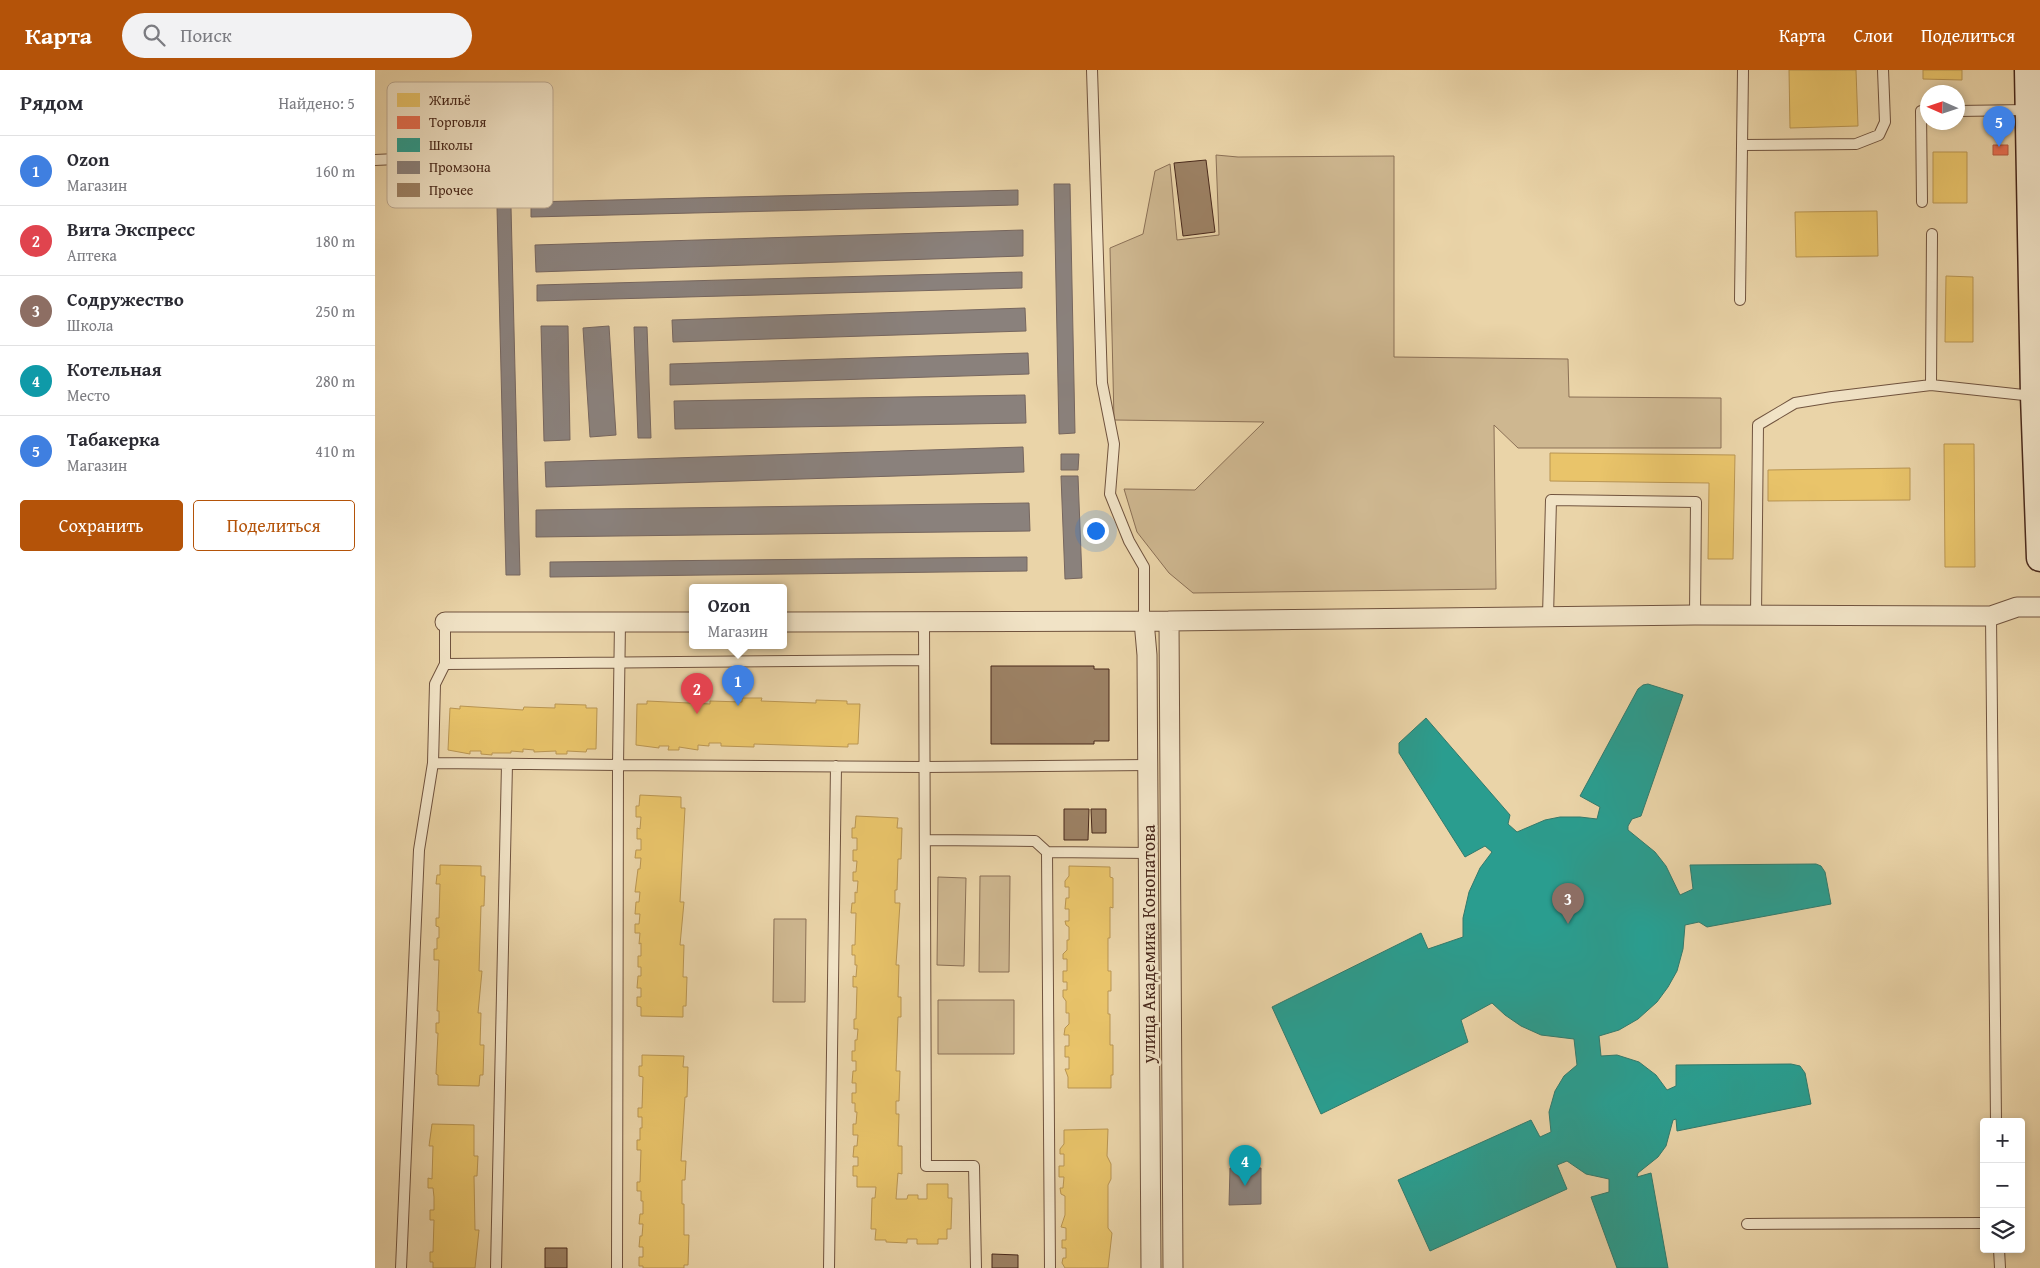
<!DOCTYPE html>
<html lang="ru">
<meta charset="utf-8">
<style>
body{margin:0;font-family:"Gentium Book Plus",serif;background:#f2f2f3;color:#2b2b33}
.controls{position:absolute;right:15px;bottom:15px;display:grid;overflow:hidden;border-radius:5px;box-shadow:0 2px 8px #0003}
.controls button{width:45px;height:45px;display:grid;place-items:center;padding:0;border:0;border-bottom:1px solid #e1e1e2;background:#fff;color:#2b2b33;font:25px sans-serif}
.compass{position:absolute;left:1545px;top:15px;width:45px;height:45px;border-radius:50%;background:#fff;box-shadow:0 2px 8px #0003;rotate:273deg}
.you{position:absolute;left:720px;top:460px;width:18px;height:18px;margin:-12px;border:4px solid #fff;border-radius:50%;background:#1a73e8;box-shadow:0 0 0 8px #1a73e833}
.badge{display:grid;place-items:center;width:32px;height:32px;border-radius:50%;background:#b45309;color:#fff;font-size:16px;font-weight:700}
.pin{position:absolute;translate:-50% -41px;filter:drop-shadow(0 1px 2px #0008)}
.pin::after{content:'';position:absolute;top:26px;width:18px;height:15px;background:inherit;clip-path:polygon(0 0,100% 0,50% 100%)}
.popup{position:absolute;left:314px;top:514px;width:98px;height:65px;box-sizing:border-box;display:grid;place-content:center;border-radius:5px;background:#fff;filter:drop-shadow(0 1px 4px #0005);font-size:16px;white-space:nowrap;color:#7c7c81}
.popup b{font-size:19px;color:#2b2b33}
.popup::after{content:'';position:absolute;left:50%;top:100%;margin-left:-10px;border:10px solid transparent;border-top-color:#fff}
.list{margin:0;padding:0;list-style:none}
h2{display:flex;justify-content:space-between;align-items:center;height:65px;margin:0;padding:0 20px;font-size:21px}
h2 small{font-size:16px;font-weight:400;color:#7c7c81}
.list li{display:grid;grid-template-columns:32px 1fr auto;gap:15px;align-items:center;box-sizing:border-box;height:70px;padding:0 20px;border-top:1px solid #e1e1e2}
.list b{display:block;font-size:19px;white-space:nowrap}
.list p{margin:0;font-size:16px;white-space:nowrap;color:#7c7c81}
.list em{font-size:16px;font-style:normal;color:#7c7c81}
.actions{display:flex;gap:10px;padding:15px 20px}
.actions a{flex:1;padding:11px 0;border:1px solid #b45309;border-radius:5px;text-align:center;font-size:18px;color:#b45309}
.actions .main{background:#b45309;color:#fff}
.icon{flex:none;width:28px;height:28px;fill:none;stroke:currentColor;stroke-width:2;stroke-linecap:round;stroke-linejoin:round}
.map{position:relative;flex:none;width:1665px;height:1198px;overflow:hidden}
header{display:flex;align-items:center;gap:30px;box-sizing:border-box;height:70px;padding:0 25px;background:#b45309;color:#fff}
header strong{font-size:24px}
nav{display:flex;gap:28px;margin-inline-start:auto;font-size:18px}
.search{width:350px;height:45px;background:#f2f2f3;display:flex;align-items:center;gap:12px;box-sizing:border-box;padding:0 18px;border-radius:28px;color:#7c7c81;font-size:19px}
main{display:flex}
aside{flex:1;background:#fff}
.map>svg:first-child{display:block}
.green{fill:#ceb790;stroke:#8b7056}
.homes{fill:#e9c46a;stroke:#b99552}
.shops{fill:#e76f51;stroke:#b75a41}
.schools{fill:#2a9d8f;stroke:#337a6c}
.industry{fill:#8a817c;stroke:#76665f}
.building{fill:#9c8164;stroke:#48281b}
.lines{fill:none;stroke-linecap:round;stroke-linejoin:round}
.service-casing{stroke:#70533e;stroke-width:12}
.minor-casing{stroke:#70533e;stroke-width:21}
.secondary-casing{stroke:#48281b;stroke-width:29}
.service{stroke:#f1e3c6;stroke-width:10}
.minor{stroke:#f1e3c6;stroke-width:19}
.secondary{stroke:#f1e3c6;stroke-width:26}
.labels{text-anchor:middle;stroke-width:5;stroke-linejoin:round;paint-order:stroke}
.street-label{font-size:18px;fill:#48281b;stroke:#f1e3c6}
.key{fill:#f1e3c6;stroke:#beab93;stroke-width:1}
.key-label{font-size:14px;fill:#48281b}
</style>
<header>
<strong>Карта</strong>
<div class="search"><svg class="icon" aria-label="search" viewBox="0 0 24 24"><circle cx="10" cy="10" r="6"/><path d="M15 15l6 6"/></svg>Поиск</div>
<nav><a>Карта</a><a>Слои</a><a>Поделиться</a></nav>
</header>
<main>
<aside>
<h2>Рядом<small>Найдено: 5</small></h2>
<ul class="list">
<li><span class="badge" style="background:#3f7fe0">1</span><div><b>Ozon</b><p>Магазин</p></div><em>160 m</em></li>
<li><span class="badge" style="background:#e0444e">2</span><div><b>Вита Экспресс</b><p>Аптека</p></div><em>180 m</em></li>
<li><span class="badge" style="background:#8d6e63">3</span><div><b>Содружество</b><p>Школа</p></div><em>250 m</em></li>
<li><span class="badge" style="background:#0f9aa8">4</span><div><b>Котельная</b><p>Место</p></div><em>280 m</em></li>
<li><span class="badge" style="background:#3f7fe0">5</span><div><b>Табакерка</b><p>Магазин</p></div><em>410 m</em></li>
</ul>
<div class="actions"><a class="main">Сохранить</a><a>Поделиться</a></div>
</aside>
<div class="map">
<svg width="1665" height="1198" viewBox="0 0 1665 1198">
<rect width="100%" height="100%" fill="#ead4a8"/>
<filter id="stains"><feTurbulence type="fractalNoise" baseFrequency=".004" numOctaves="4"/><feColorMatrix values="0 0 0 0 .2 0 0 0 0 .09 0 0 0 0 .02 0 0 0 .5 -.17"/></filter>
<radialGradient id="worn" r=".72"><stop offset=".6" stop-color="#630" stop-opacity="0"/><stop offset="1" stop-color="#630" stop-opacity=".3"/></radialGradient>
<path class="green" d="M841,85L863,87L1019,86V287L1193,289L1194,327L1346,328V378H1143L1119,355L1121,519L818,523L794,503L762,462L749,419L820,420L889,352L739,350L735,178L768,164L780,101L795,94L802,170L844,165Z
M605,806H635L634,902H604Z
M563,807L591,808L589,896L562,895Z
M399,849H431L430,932H398Z
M563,930H639V984H563Z"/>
<path class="homes" d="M1414,0H1481L1483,56L1415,58Z
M1548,0H1587V10L1548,9Z
M1558,82H1592V133H1558Z
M1502,141L1503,186L1421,187L1420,142Z
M1571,206L1598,207V272H1570Z
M1569,374H1599L1600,497H1570Z
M1175,383L1360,385L1358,489H1333L1334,413L1175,411Z
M1535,398V430L1393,431V400Z
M367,628H387L386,631L441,633V630L472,631V634H485L483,674H473V677L379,674V677L346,676V673H334V676L323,675V680L304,677V680H293L294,676H284V678L261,675L262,634H272V631L335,634V631L367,632Z
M180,634L211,635V638H222L221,679H212L211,682L192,681V684H181V681L159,682V680L148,679V682L136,681V683H117V685L106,684V681H95V684L73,680L75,638L85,639V636L148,640L149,637L180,638Z
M265,725L306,727V738H310L305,832H309L305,875H309L308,907H312L311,936H308V947L266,946V937L262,936V927H266V918H262L263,906H266V897H263V886H266V873L264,874L265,863H260V854H264L265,844H260L261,832H264L265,822H260L263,799H265L266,788H260L261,780H266V769H262V758L265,759L266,747H261V736H264Z
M481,746L523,748L522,758H527L526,789H523L522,820H520V833H525L521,895H524L523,927H526V947H523L521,1001H525L524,1031H521V1044H524L523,1076H527V1104L523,1103L521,1129H532L533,1125H543V1129H552V1114H573V1128H577L576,1159H572V1169H563V1174H542V1169H532V1173L511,1172V1170H500L501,1159H496L497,1128H500L501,1117H482V1106H478V1096H483V1087H478L479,1076H482L483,1065H478V1054H481L482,1042H480V1033H477V1023H481V1013H477L478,1001H481V991H477V981H480V970H482L483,959H479V949H481L482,917H478V906L481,907L482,895H480V885H477V875H480L481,843H476L477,833H480V822L482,823L483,811H478V802H481L482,791H478V780H482V768H477V758H480Z
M65,795L106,796V806H110L109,836H106L104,901H107L103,943H106L105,975H109L108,1005H105L104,1016L63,1015V1005L61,1004L63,963H61V953H64V941H62L64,890H59V879H62V868H64V857L61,856V848H64L65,814H61L62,805H65Z
M694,796L735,797V807L738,808V838L735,837V868H733V901H736V921H733V944H735V975H738V1005H736V1018H693V1007L690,999H694V987H690V976H694V965H689L690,958L694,954V943H691V931L688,927V920H692V912H688V901H692V889H688V884L692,880V870H694V857L691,855L690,851H694V839H690L691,828H694V817H690V811L694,806Z
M267,985L309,986L308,997H313L312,1027H310L306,1091H311L310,1110H307V1134H309V1165H314L313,1195H309V1198H268V1196H264V1187H268V1177H264L265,1166H267L268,1154H264L265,1144H268V1131H266V1121H262V1112H265L266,1080H262V1070H265V1058H267V1047H263V1038H267L268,1007L264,1006V996H267Z
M57,1054L99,1055V1086H103L102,1106H99L100,1160H104L100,1198H58V1192H55V1182H58L59,1150H55V1140H59V1127L58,1118H53V1108L57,1109L58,1076H54Z
M733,1059L732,1086L736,1094V1109L733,1115V1158L737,1163L733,1198H690L687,1193L688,1188H691V1178H687V1170H691V1158L686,1157L690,1145V1126L686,1124L685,1118H688L689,1107H684V1096H689V1084H685V1079L689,1074V1060Z"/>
<path class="shops" d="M1618,75H1633V85H1618Z"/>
<path class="schools" d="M1273,614L1308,625L1266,746L1257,749L1253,756V760L1280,782L1291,796L1305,825L1318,819L1315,795L1441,794L1446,796L1450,802L1456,834L1332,857L1324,852L1310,855L1308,879L1302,901L1293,917L1282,932L1263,949L1244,960L1224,966L1226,986L1242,985L1264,992L1281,1005L1292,1020L1301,1016V995L1416,994L1425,996L1430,1003L1436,1034L1302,1061L1301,1049L1298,1050L1291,1076L1283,1087L1263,1103L1262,1107L1276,1103L1293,1198H1242L1216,1127L1234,1122V1109L1211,1104L1192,1091L1182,1095L1192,1119L1055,1181L1023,1110L1156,1050L1165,1067L1176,1062L1174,1042L1180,1021L1189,1006L1202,995L1199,969L1166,965L1146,956L1130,945L1117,933L1086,950L1093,972L946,1044L897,937L1046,863L1053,879L1088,867V848L1094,822L1105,798L1117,782L1110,776L1090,787L1024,683V673L1051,648L1135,745L1133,754L1142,762L1170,750L1185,747H1205L1222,749L1225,737L1205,726L1263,619L1268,615Z"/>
<path class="industry" d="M679,114H695L700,363L684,364Z
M643,120V135L156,147V132Z
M122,137H136L145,505H131Z
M648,160V186L161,202L160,175Z
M647,202V218L162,231V215Z
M650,238L651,261L298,272L297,250Z
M166,256H193L195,370L169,371Z
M234,256L241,365L215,367L208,258Z
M259,257H272L276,368H263Z
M653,283L654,304L295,315V294Z
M650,325L651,353L300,359L299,331Z
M648,377L649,402L171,417L170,392Z
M686,384H704L703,400H686Z
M686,406H703L707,508L690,509Z
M654,433L655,461L161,467V440Z
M652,487V501L175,507V492Z
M855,1098H886V1134L854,1135Z"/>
<path class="building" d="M831,90L840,162L808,166L799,93Z
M21,115H36V137H21Z
M616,596H719V599H734V671H719V674H616Z
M689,739H714L713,770H689Z
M716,739H731V763H717Z
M170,1178H192V1198H170Z
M617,1184L643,1185V1198H617Z"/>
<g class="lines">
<defs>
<path id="service" d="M717,0L727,313L739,374L735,424L754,471L769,497V551
M1582,41L1653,40
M1367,75L1481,74L1504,65L1510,52L1508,0
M0,90L42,88
M1547,132L1546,41H1552
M1365,230L1368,0
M1556,315L1557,164
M1173,546L1176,430L1321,432L1320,545
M1381,546L1383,355L1420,333L1457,327L1556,315L1658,326
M1616,546L1621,1052
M70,552V594L549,590
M245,552L243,695L549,697L773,695
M549,552L551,1096H599L601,1198
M70,594L60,614L58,693L243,695L242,1198
M550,770L660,771L672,782L774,783
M672,782L675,1198
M1372,1154L1609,1153
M1624,1179L1625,1198
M26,1198L44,780L58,693
M121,1198L132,694
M454,1198L461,696"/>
<path id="minor" d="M769,551L772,585L776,1198
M794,551L798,1198
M70,552H318
M408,552L794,551L1320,545L1602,546H1616L1642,537H1665"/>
<path id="secondary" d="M1653,0L1659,326L1665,488"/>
</defs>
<use href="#service" class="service-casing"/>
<use href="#minor" class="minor-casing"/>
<use href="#secondary" class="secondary-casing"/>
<use href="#service" class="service"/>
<use href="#minor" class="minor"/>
<use href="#secondary" class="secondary"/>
</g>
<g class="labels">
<g class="street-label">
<text transform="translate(774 874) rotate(-90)" y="6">улица Академика Конопатова</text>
</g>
</g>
<rect x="12" y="12" width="166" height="126" rx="8" class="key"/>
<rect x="22" y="23" width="23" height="14" fill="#e9c46a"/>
<rect x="22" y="46" width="23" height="13" fill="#e76f51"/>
<rect x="22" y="68" width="23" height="14" fill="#2a9d8f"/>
<rect x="22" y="91" width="23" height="13" fill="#8a817c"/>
<rect x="22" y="113" width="23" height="14" fill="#9c8164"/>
<g class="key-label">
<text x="54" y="35">Жильё</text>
<text x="54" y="57">Торговля</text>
<text x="54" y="80">Школы</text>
<text x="54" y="102">Промзона</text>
<text x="54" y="125">Прочее</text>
</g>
<rect width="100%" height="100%" filter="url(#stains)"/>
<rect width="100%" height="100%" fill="url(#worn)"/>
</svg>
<div class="controls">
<button>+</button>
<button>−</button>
<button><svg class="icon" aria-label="layers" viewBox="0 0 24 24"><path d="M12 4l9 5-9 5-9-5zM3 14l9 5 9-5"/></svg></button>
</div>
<svg class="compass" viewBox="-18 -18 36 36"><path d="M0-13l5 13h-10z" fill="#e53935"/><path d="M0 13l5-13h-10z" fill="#7c7c81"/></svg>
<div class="you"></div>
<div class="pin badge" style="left:363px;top:636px;background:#3f7fe0">1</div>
<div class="popup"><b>Ozon</b>Магазин</div>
<div class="pin badge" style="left:322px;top:644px;background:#e0444e">2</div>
<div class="pin badge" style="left:1193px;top:854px;background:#8d6e63">3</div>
<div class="pin badge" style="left:870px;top:1116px;background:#0f9aa8">4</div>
<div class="pin badge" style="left:1624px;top:77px;background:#3f7fe0">5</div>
</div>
</main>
